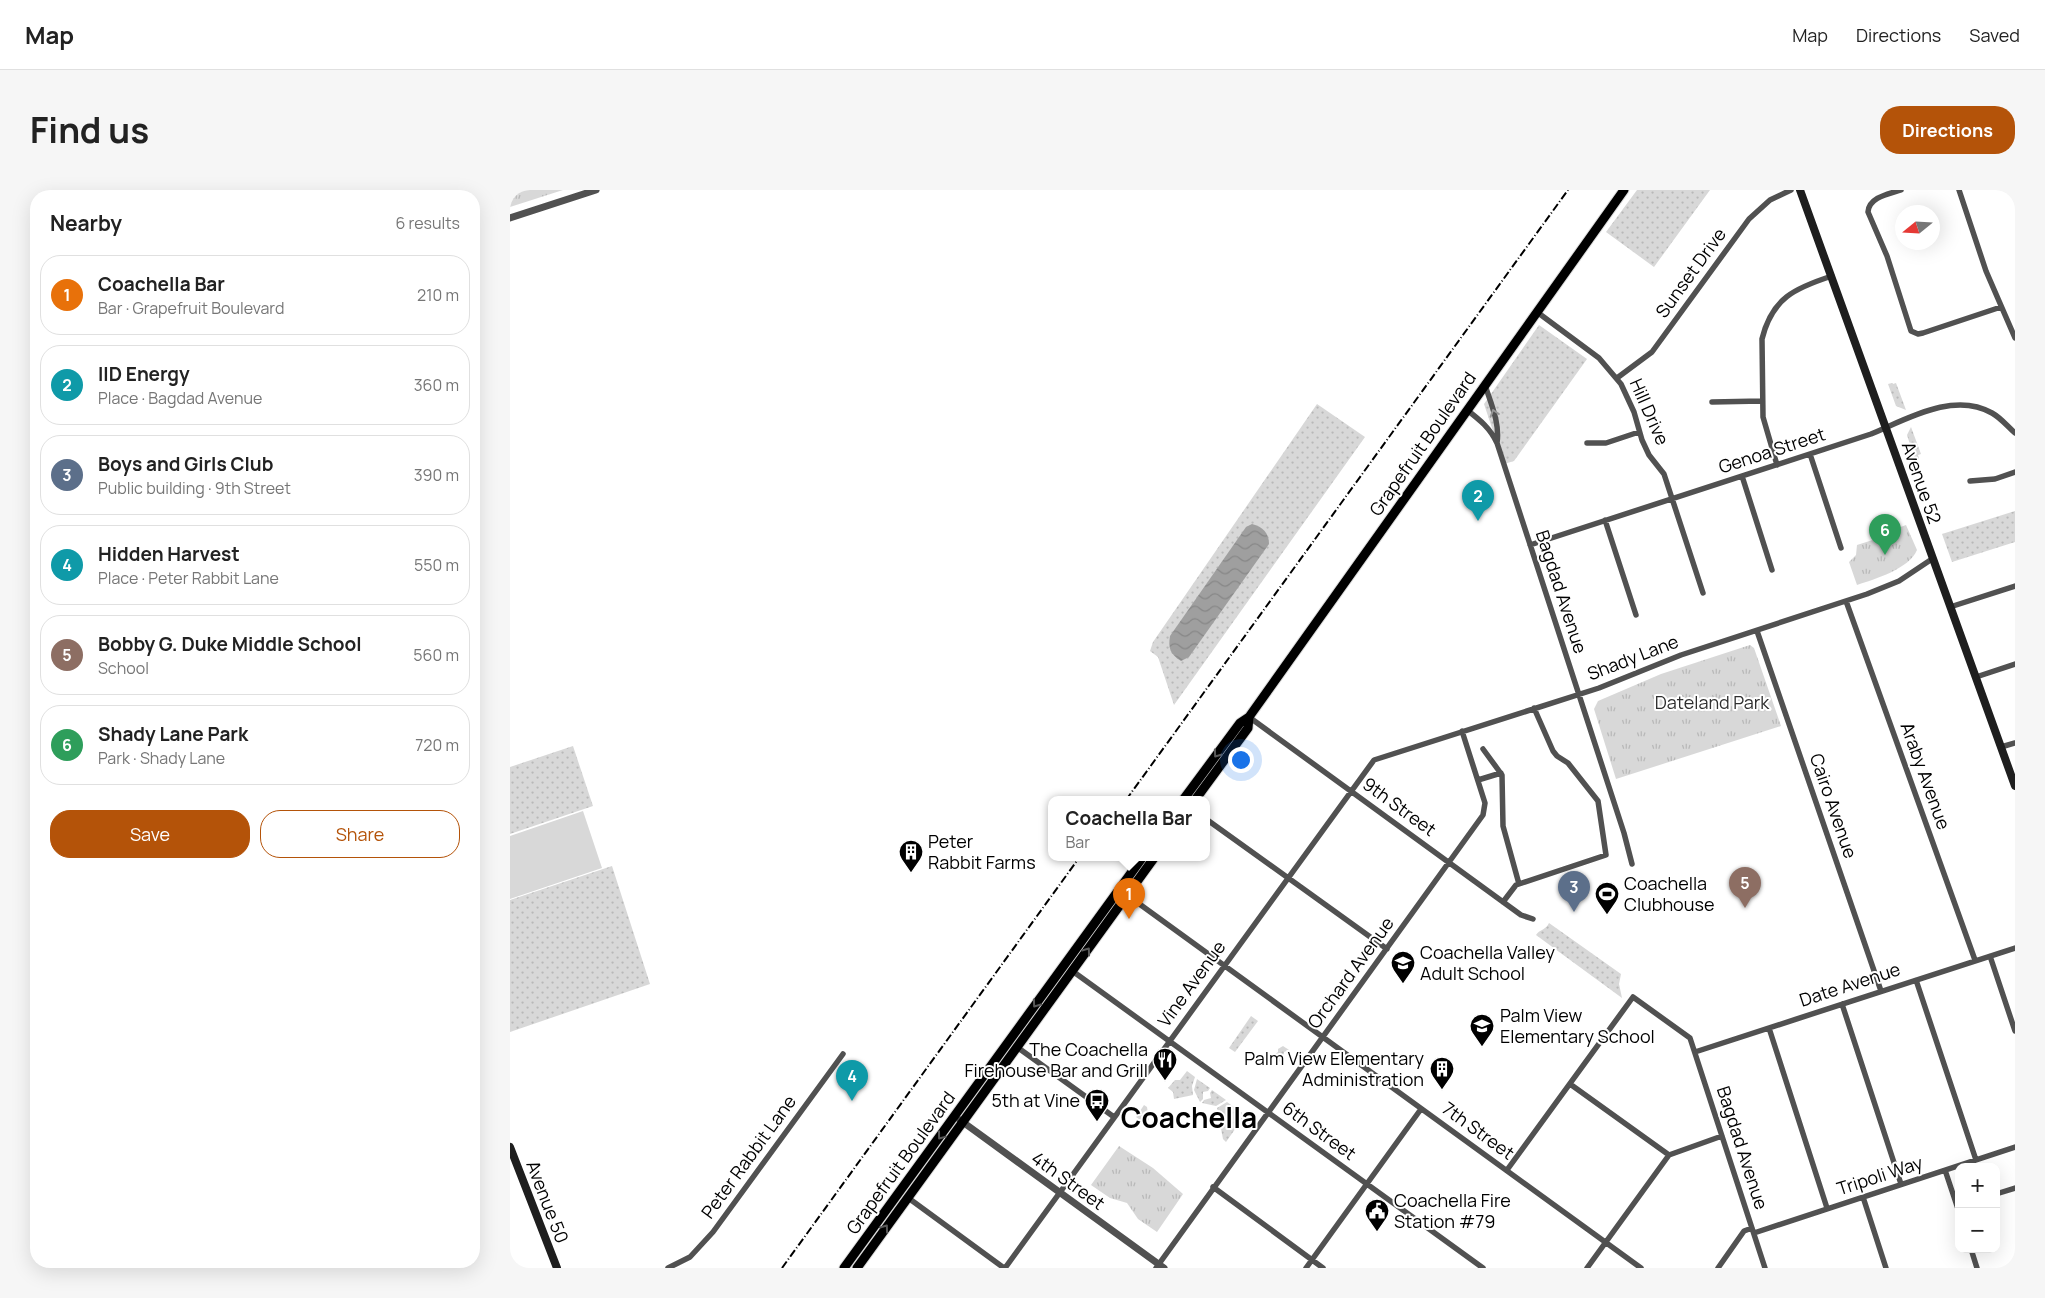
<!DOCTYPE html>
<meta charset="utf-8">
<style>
body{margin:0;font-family:Manrope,sans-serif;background:#f6f6f6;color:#222}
.controls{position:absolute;right:15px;bottom:15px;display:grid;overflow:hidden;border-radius:10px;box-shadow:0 5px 20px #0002}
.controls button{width:45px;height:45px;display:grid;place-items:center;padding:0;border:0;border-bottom:1px solid #e0e0e0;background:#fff;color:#222;font:25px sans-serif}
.compass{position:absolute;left:1385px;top:15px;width:45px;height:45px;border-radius:50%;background:#fff;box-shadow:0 5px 20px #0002;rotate:252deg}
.you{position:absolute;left:730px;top:569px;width:18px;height:18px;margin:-12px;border:4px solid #fff;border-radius:50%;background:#1a73e8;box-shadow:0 0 0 8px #1a73e833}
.badge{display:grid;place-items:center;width:32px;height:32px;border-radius:50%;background:#b45309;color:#fff;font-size:16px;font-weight:700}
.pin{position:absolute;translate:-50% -41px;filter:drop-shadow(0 1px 2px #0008)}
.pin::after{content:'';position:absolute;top:26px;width:18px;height:15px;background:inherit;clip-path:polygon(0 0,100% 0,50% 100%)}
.popup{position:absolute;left:538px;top:606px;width:162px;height:65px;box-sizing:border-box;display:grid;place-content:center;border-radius:10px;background:#fff;filter:drop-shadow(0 1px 4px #0005);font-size:16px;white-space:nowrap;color:#767676}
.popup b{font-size:19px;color:#222}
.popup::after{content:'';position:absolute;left:50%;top:100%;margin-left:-10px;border:10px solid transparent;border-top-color:#fff}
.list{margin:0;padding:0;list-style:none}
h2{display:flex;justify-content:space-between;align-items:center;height:65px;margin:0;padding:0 20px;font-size:21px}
h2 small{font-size:16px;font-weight:400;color:#767676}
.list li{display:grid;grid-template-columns:32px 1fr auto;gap:15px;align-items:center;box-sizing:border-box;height:80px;margin:0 10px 10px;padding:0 10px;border:1px solid #e0e0e0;border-radius:20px}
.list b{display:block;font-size:19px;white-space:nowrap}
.list p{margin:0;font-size:16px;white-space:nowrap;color:#767676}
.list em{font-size:16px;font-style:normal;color:#767676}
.actions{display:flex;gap:10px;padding:15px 20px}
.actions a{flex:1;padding:11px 0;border:1px solid #b45309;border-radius:20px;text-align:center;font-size:18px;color:#b45309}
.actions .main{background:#b45309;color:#fff}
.map{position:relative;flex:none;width:1505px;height:1078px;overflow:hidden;border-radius:20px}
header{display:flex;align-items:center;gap:30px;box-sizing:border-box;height:70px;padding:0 25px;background:#fff;border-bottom:1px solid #e0e0e0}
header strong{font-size:24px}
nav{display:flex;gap:28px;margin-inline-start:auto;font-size:18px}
.intro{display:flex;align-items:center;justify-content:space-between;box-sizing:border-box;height:120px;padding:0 30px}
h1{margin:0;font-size:35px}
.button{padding:12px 22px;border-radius:20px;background:#b45309;color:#fff;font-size:18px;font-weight:700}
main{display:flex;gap:30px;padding:0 30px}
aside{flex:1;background:#fff;border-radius:20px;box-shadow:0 5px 20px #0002}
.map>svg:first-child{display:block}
.grass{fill:url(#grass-dots)}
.park{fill:url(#park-tufts)}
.pitch{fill:#d8d8d8}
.water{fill:url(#water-waves)}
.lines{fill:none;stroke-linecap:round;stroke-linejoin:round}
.primary-casing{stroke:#dbdbdb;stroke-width:11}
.minor{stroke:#515151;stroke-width:5.5}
.tertiary{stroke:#515151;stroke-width:7}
.secondary{stroke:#1e1e1e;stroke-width:8}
.primary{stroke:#000;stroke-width:9}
.rail{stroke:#000;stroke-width:2;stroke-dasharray:8 2.5 1 2.5;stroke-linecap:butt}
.oneway{stroke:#979797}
.oneway2{stroke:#595959}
.labels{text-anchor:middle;stroke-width:4;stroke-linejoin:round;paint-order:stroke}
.street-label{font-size:18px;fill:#000;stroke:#fff}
.park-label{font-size:18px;fill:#2f2f2f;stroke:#fff}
.poi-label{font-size:18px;fill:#000;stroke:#fff;text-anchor:start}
.town-label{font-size:28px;font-weight:bold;fill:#000;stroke:#fff}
</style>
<header>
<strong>Map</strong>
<nav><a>Map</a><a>Directions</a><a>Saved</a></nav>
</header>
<div class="intro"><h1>Find us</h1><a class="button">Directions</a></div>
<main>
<aside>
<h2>Nearby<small>6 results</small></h2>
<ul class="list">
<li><span class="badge" style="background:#e8710a">1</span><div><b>Coachella Bar</b><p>Bar · Grapefruit Boulevard</p></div><em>210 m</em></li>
<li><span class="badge" style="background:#0f9aa8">2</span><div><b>IID Energy</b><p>Place · Bagdad Avenue</p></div><em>360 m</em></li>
<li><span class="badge" style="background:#5c6f8a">3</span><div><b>Boys and Girls Club</b><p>Public building · 9th Street</p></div><em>390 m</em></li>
<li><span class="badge" style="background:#0f9aa8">4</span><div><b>Hidden Harvest</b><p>Place · Peter Rabbit Lane</p></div><em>550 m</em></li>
<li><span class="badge" style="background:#8d6e63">5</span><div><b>Bobby G. Duke Middle School</b><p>School</p></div><em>560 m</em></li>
<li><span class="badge" style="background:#2e9e5b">6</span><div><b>Shady Lane Park</b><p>Park · Shady Lane</p></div><em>720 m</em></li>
</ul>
<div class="actions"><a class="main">Save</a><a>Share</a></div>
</aside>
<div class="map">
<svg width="1505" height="1078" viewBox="0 0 1505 1078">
<defs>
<pattern id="grass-dots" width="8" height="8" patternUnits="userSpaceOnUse" patternTransform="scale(1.25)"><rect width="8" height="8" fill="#d8d8d8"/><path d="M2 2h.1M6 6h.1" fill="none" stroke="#b8b8b8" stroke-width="1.8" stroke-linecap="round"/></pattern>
<pattern id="park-tufts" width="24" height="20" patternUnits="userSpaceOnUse" patternTransform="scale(1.25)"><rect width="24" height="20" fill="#d8d8d8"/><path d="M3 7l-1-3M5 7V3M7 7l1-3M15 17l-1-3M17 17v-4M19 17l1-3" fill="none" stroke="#b8b8b8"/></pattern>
<pattern id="water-waves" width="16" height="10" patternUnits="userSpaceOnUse" patternTransform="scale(1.25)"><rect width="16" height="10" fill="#9f9f9f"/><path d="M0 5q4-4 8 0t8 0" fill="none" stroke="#878787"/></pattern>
</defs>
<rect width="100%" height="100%" fill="#fff"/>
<path class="grass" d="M1127,0H1200L1144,77L1096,42Z
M1029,135L1077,169L1004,271L994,274L974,214Z
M1382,193L1383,194L1386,193L1396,220L1386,216L1378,194Z
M807,214L855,247L664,515L648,467L640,461L643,452Z
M1401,237L1411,264L1408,265L1409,269L1405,270L1397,245Z
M1505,321V352L1442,372L1432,344Z
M63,556L83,616L0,644V577Z
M102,676L140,794L0,842V710Z
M1039,733L1111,784L1109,794L1112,808L1026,745C1030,739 1036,740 1039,733Z
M741,826L748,831L725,862L719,858Z
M773,856L779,860L774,862L773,872L766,871L764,865L768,862V859Z
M677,881L685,887L682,896L683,905L664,909L663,902L658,898L665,890H670Z
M687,889L700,898L698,901L693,902V909L690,912L684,900Z
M702,900L716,910L706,916L692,913L694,910L701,908L700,903Z
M717,912L735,925L716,952L713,949L707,918Z"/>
<path class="park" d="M0,0H53L0,17Z
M1396,335L1407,360C1399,379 1365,389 1347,395L1339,372L1346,365L1347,355L1369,348L1368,345Z
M1240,455L1244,458L1271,536L1106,589L1084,519L1088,511L1151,484Z
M634,915L637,917L639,930L635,933L626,927Z
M609,956L643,978L673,1004L647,1042L628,1029L617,1013L600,1008L581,995Z"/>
<path class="pitch" d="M73,621L92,678L0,709V646Z"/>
<path class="water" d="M742,334C753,337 759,343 759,354L679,467L671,471C660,464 658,458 660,446L736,337Z"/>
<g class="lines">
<defs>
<path id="primary" d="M673,610L730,533L739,527L1114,0
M685,610L738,538L739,527
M334,1078L632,668
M347,1078L644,668"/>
</defs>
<use href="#primary" class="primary-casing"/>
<path class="minor" d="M1391,0C1379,4 1359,7 1358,22L1377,66L1401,141L1408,144L1413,143L1491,117
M1449,0L1476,81L1505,148
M1027,122L1089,168L1111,194L1124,222L1132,250L1139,265L1154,284L1193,403
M1107,188L1142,162L1239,29L1260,10L1281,0
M975,195C981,214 990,233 987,253
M1202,212L1252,211
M957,220C970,230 980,238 987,253L1114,643L1122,674
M1077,253H1096L1129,242
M1300,264L1331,358
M1267,275L1253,227L1252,149C1262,108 1285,98 1322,86
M1232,286L1262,380
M1460,291L1485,289L1505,282
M1095,330L1126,425
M1020,355L1361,244C1397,229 1444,201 1482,223C1491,228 1497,236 1505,243
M1336,411L1465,770
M1440,417L1505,396
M1247,441L1371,801
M1466,487L1505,474
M739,527L1011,725L1023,729
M1491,557L1505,553
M973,559L992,585L993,636L1009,694
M968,590L991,583
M696,629L877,759
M617,705L1131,1078
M993,712L1006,695L1096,665L1088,611L1058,573L1047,566L1043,561L1024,518
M1480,766L1505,841
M561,780L973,1078
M1406,790L1466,970
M1332,814L1391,994
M1259,838L1317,1018
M507,857L604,927
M1185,862L1505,758
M1060,894L1159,965
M997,980L1123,807L1180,848L1255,1078
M1435,980L1449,1022
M703,997L813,1078
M1486,1004L1505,998
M397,1007L494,1078
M1353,1007L1376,1078
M1244,1043L1505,957
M1461,1059L1467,1078
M158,1078L180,1067L203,1042L333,864
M495,1078L864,570L1089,498L1171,465L1357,404L1389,391L1422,369
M646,1078L973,625L975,613L952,541
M796,1078L911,919
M1077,1078L1159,965L1212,946
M1208,1078L1234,1041L1242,1038"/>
<path class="tertiary" d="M0,28L86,0
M450,930L654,1078"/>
<path class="secondary" d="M1290,0L1505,596
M0,957L47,1078"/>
<use href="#primary" class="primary"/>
<path class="rail" d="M616,610L1058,0
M272,1078L569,668"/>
</g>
<defs><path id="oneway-chevron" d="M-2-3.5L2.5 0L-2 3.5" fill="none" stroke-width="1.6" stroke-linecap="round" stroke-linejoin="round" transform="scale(1.25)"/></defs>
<use class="oneway" href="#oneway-chevron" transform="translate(984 223) rotate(-108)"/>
<g class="oneway2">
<use href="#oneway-chevron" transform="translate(707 564) rotate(126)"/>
<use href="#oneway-chevron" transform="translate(577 761) rotate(-54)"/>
<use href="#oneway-chevron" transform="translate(526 814) rotate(126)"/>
<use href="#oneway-chevron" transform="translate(431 946) rotate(127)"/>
<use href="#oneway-chevron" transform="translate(375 1038) rotate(-54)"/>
</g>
<defs>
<symbol id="building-pin" viewBox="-11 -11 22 30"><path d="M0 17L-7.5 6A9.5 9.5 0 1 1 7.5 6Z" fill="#000" stroke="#fff"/><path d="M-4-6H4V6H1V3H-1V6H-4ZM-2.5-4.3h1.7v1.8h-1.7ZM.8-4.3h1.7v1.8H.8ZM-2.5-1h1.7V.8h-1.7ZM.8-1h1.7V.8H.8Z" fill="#fff"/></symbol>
<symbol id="stadium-pin" viewBox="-11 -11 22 30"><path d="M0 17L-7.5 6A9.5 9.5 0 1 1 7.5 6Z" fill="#000" stroke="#fff"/><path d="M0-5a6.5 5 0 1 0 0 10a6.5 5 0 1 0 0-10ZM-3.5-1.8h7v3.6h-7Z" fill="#fff"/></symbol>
<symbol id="school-pin" viewBox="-11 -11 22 30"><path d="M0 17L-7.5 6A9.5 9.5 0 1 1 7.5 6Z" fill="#000" stroke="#fff"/><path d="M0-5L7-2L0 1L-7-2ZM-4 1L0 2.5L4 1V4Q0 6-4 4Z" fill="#fff"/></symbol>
<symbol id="restaurant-pin" viewBox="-11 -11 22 30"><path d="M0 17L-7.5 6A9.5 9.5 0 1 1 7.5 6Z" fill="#000" stroke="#fff"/><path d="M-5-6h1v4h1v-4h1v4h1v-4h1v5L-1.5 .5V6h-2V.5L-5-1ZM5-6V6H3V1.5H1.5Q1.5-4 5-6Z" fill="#fff"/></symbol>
<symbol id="bus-pin" viewBox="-11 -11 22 30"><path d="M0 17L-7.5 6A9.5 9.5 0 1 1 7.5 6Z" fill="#000" stroke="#fff"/><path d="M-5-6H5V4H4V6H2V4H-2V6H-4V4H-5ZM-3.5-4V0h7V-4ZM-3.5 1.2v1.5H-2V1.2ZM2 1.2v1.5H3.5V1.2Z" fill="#fff"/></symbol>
<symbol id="civic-pin" viewBox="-11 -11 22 30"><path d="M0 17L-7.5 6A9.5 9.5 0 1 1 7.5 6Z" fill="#000" stroke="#fff"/><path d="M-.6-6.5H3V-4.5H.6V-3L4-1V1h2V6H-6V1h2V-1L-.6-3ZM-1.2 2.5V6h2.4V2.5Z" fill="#fff"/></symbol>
</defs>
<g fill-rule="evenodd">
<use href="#building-pin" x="387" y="648" width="28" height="38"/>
<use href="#stadium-pin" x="1083" y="690" width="28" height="38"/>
<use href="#school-pin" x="879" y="759" width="28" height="38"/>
<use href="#school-pin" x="958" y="822" width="28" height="38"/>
<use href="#restaurant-pin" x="641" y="856" width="28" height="38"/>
<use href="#building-pin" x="918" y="865" width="28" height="38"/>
<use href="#bus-pin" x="573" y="897" width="28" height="38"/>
<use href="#civic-pin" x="853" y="1007" width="28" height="38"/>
</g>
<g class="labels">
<g class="street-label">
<text transform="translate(1181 83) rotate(-54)" y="6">Sunset Drive</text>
<text transform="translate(1139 222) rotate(66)" y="6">Hill Drive</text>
<text transform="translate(913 254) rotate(-55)" y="6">Grapefruit Boulevard</text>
<text transform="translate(1262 261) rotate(-18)" y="6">Genoa Street</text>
<text transform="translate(1411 293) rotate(71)" y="6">Avenue 52</text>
<text transform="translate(1051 402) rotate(72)" y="6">Bagdad Avenue</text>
<text transform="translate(1123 468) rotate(-21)" y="6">Shady Lane</text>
<text transform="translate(1415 586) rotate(70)" y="6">Araby Avenue</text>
<text transform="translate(1323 616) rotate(71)" y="6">Cairo Avenue</text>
<text transform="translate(889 617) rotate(36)" y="6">9th Street</text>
<text transform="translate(841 783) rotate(-54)" y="6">Orchard Avenue</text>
<text transform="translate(682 794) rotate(-54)" y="6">Vine Avenue</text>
<text transform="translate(1340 795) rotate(-18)" y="6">Date Avenue</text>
<text transform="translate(809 941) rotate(36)" y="6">6th Street</text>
<text transform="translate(968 941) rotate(36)" y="6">7th Street</text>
<text transform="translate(1232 958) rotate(72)" y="6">Bagdad Avenue</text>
<text transform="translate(239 967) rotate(-54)" y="6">Peter Rabbit Lane</text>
<text transform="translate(391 973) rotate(-54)" y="6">Grapefruit Boulevard</text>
<text transform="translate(1370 986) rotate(-18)" y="6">Tripoli Way</text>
<text transform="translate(558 991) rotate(36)" y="6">4th Street</text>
<text transform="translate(37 1012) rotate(69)" y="6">Avenue 50</text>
</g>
<g class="park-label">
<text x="1202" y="519">Dateland Park</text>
</g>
<g class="poi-label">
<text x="418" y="658">Peter<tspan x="418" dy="21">Rabbit Farms</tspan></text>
<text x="1114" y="700">Coachella<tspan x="1114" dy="21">Clubhouse</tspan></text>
<text x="910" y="769">Coachella Valley<tspan x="910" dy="21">Adult School</tspan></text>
<text x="990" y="832">Palm View<tspan x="990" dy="21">Elementary School</tspan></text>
<text x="638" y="866" text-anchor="end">The Coachella<tspan x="638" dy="21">Firehouse Bar and Grill</tspan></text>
<text x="914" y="875" text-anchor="end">Palm View Elementary<tspan x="914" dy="21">Administration</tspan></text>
<text x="570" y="917" text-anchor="end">5th at Vine</text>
<text x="884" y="1017">Coachella Fire<tspan x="884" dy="21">Station #79</tspan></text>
</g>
<g class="town-label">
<text x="679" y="938">Coachella</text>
</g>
</g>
</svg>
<div class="controls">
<button>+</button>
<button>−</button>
</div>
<svg class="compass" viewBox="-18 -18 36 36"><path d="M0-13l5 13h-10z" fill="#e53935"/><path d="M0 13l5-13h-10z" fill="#767676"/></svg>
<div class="you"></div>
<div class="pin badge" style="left:619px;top:729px;background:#e8710a">1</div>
<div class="popup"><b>Coachella Bar</b>Bar</div>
<div class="pin badge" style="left:968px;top:331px;background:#0f9aa8">2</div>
<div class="pin badge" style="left:1064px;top:722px;background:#5c6f8a">3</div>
<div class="pin badge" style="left:342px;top:911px;background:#0f9aa8">4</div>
<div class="pin badge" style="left:1235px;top:718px;background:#8d6e63">5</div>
<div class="pin badge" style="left:1375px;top:365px;background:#2e9e5b">6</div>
</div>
</main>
